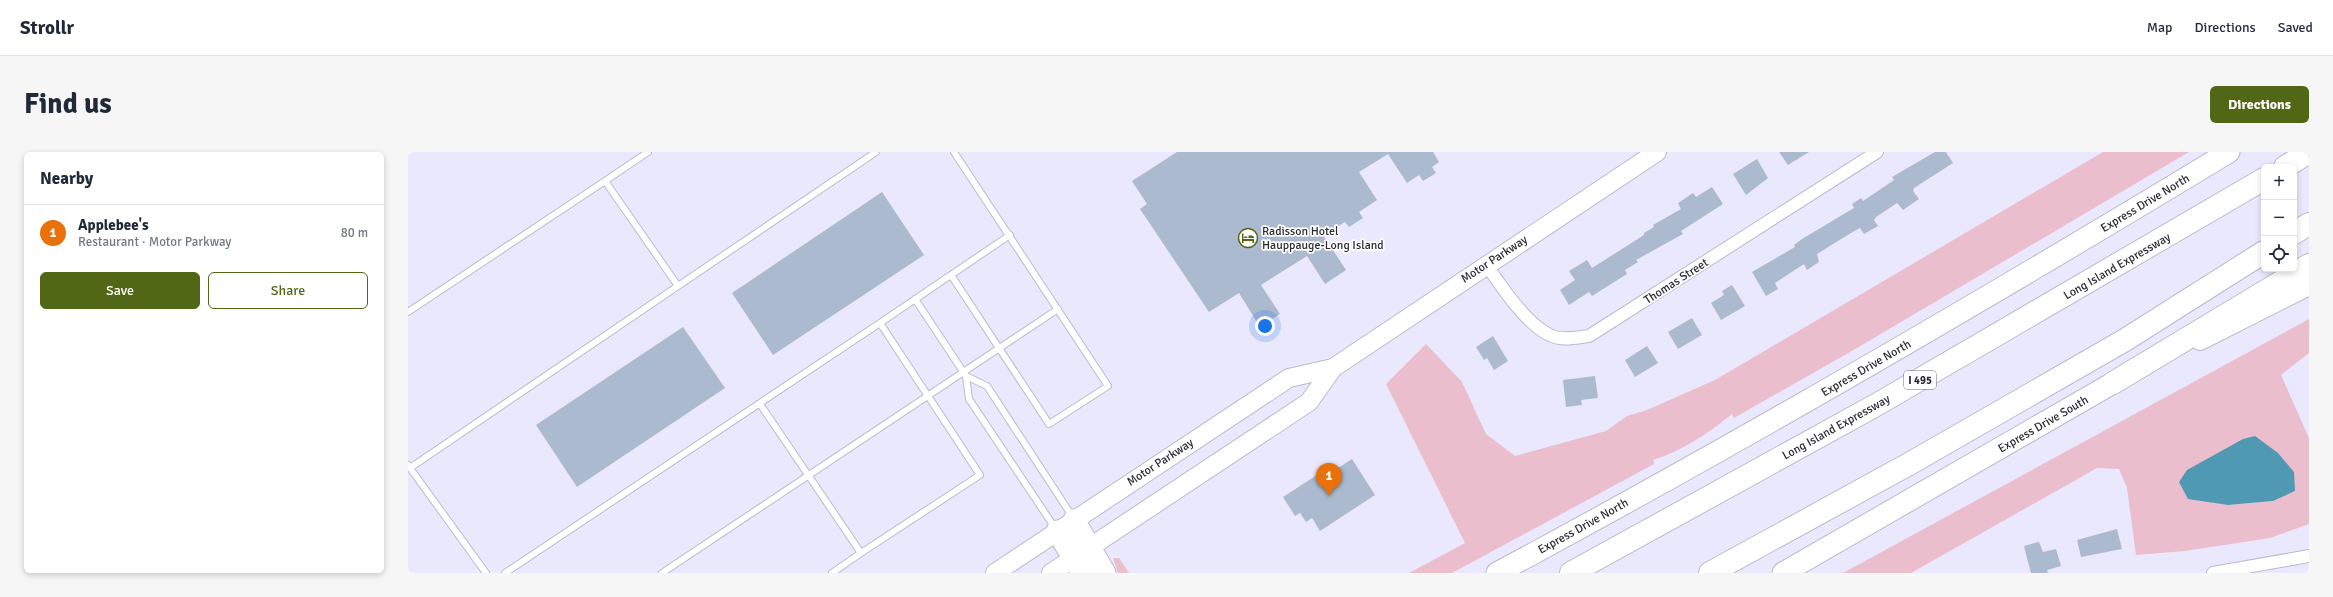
<!DOCTYPE html>
<meta charset="utf-8">
<style>
body{margin:0;font-family:Signika,sans-serif;background:#f6f6f7;color:#1f2937}
.controls{position:absolute;right:12px;top:12px;display:grid;overflow:hidden;border-radius:6px;box-shadow:0 2px 6px #0003}
.controls button{width:36px;height:36px;display:grid;place-items:center;padding:0;border:0;border-bottom:1px solid #e0e1e3;background:#fff;color:#1f2937;font:20px sans-serif}
.you{position:absolute;left:857px;top:174px;width:14px;height:14px;margin:-10px;border:3px solid #fff;border-radius:50%;background:#1a73e8;box-shadow:0 0 0 6px #1a73e833}
.badge{display:grid;place-items:center;width:26px;height:26px;border-radius:50%;background:#516715;color:#fff;font-size:13px;font-weight:700}
.pin{position:absolute;translate:-50% -33px;filter:drop-shadow(0 1px 2px #0008)}
.pin::after{content:'';position:absolute;top:21px;width:14px;height:12px;background:inherit;clip-path:polygon(0 0,100% 0,50% 100%)}
.list{margin:0;padding:0;list-style:none}
h2{display:flex;justify-content:space-between;align-items:center;height:52px;margin:0;padding:0 16px;font-size:17px}
h2 small{font-size:13px;font-weight:400;color:#747a83}
.list li{display:grid;grid-template-columns:26px 1fr auto;gap:12px;align-items:center;box-sizing:border-box;height:56px;padding:0 16px;border-top:1px solid #e0e1e3}
.list b{display:block;font-size:15px;white-space:nowrap}
.list p{margin:0;font-size:13px;white-space:nowrap;color:#747a83}
.list em{font-size:13px;font-style:normal;color:#747a83}
.actions{display:flex;gap:8px;padding:12px 16px}
.actions a{flex:1;padding:9px 0;border:1px solid #516715;border-radius:6px;text-align:center;font-size:14px;color:#516715}
.actions .main{background:#516715;color:#fff}
.icon{flex:none;width:22px;height:22px;fill:none;stroke:currentColor;stroke-width:2;stroke-linecap:round;stroke-linejoin:round}
.map{position:relative;flex:none;width:1901px;height:421px;overflow:hidden;border-radius:6px}
header{display:flex;align-items:center;gap:24px;box-sizing:border-box;height:56px;padding:0 20px;background:#fff;border-bottom:1px solid #e0e1e3}
header strong{font-size:19px}
nav{display:flex;gap:22px;margin-inline-start:auto;font-size:14px}
.intro{display:flex;align-items:center;justify-content:space-between;box-sizing:border-box;height:96px;padding:0 24px}
h1{margin:0;font-size:28px}
.button{padding:10px 18px;border-radius:6px;background:#516715;color:#fff;font-size:14px;font-weight:700}
main{display:flex;gap:24px;padding:0 24px}
aside{flex:1;background:#fff;border-radius:6px;box-shadow:0 2px 6px #0003}
.map>svg:first-child{display:block}
.green{fill:#ebbece;fill-rule:evenodd}
.water{fill:#4f99b3}
.building{fill:#acbacf}
.lines{fill:none;stroke-linecap:round;stroke-linejoin:round}
.service-casing{stroke:#bbb9d0;stroke-width:8}
.minor-casing{stroke:#bbb9d0;stroke-width:14}
.secondary-casing{stroke:#bbb9d0;stroke-width:20}
.trunk-casing{stroke:#bbb9d0;stroke-width:23}
.motorway-casing{stroke:#bbb9d0;stroke-width:24}
.service{stroke:#fff;stroke-width:6}
.minor{stroke:#fff;stroke-width:12}
.secondary{stroke:#fff;stroke-width:18}
.trunk{stroke:#fff;stroke-width:21}
.motorway{stroke:#fff;stroke-width:22}
.labels{text-anchor:middle;stroke-width:3.5;stroke-linejoin:round;paint-order:stroke}
.shield{fill:#fff;stroke:#6b6b72;stroke-width:1}
.shield-label{font-size:11px;font-weight:bold;fill:#2c2c35}
.street-label{font-size:12px;fill:#2c2c35;stroke:#fff}
.poi-label{font-size:12px;fill:#2c2c35;stroke:#fff;text-anchor:start}
</style>
<header>
<strong>Strollr</strong>
<nav><a>Map</a><a>Directions</a><a>Saved</a></nav>
</header>
<div class="intro"><h1>Find us</h1><a class="button">Directions</a></div>
<main>
<aside>
<h2>Nearby<small></small></h2>
<ul class="list">
<li><span class="badge" style="background:#e8710a">1</span><div><b>Applebee's</b><p>Restaurant · Motor Parkway</p></div><em>80 m</em></li>
</ul>
<div class="actions"><a class="main">Save</a><a>Share</a></div>
</aside>
<div class="map">
<svg width="1901" height="421" viewBox="0 0 1901 421">
<rect width="100%" height="100%" fill="#eae8fc"/>
<path class="green" d="M1695,0H1781L1449,196L1326,266L1324,262C1301,281 1274,299 1245,308L1246,312L1044,421H1001L1057,391L978,232L1018,192L1054,230L1078,282L1107,304L1198,279L1219,264L1239,258L1307,228Z
M1901,167V201L1873,223L1901,286V372L1862,386L1777,399L1728,403L1719,336L1711,317L1689,316L1503,421H1435ZM1780,346L1865,349L1820,353Z
M705,406H711L721,421H710Z"/>
<path class="water" d="M1847,284L1870,301L1886,320L1887,339L1865,349L1820,353L1780,347L1771,330L1779,318L1835,287Z"/>
<path class="building" d="M769,0H1025L1031,10L1024,15L1028,21L1015,29L1011,23L999,31L980,2L951,20L969,48L951,60L955,66L941,75L937,70L915,83L938,118L917,132L899,104L853,133L872,162L852,175L831,141L801,160L732,57L739,52L724,29Z
M1371,0H1401L1380,13Z
M1527,0H1538L1545,11L1506,36L1505,39L1511,47L1495,58L1489,51L1468,65L1466,68L1470,74L1456,82L1452,76L1443,81L1409,102L1411,110L1399,118L1396,112L1367,131L1370,137L1358,144L1344,120L1387,95L1386,93L1394,87L1446,56L1444,52L1453,46L1455,49L1486,28L1484,25Z
M1349,7L1360,26L1338,43L1325,22Z
M1304,35L1315,52L1273,79L1275,82L1228,108L1230,110L1217,118L1219,122L1184,144L1181,140L1161,153L1152,138L1167,128L1161,119L1179,108L1184,116L1236,83V81L1246,75L1245,73L1273,57L1270,51L1285,41L1288,45Z
M474,40L516,103L365,203L324,141Z
M1324,133L1337,154L1313,168L1303,151L1316,143L1314,139Z
M1284,166L1294,183L1270,197L1260,180Z
M275,175L317,236L169,335L128,273Z
M1085,184L1100,209L1086,218L1079,206L1076,208L1068,195Z
M1239,194L1250,211L1227,225L1217,208Z
M1187,224L1190,246L1173,248L1174,253L1158,255L1155,228Z
M944,307L967,343L912,379L904,366L898,370L892,361L887,364L875,345L915,319L918,324Z
M1709,377L1714,397L1673,405L1669,388Z
M1631,390L1635,400L1648,397L1653,414L1639,418L1640,421H1623L1619,406L1616,394Z"/>
<g class="lines">
<defs>
<path id="service" d="M197,29L240,0
M543,123L641,272L700,234L546,0
M270,134L468,0
M507,147L558,224L561,247L647,376
M0,160L197,29L270,134L2,316L0,313
M472,171L602,83
M558,224L579,234L664,364
M2,316L78,421
M97,421L472,171L572,323L453,401L352,252
M254,421L650,157
M424,421L453,401"/>
<path id="minor" d="M1078,112C1093,134 1119,174 1144,184C1155,189 1170,185 1181,184L1469,0
M1805,421L1901,404"/>
<path id="secondary" d="M1792,189L1901,134
M587,421L881,226L925,216
M643,421L901,250L925,216L1249,0"/>
<path id="trunk" d="M666,368L697,421
M649,379L674,421
M1089,421C1337,288 1580,146 1821,0
M1375,421L1705,231"/>
<path id="motorway" d="M1877,15L1901,0
M1886,81L1901,72
M1705,231L1901,113
M1163,421L1468,253L1856,27
M1302,421L1501,312L1717,188L1856,100"/>
</defs>
<use href="#service" class="service-casing"/>
<use href="#minor" class="minor-casing"/>
<use href="#secondary" class="secondary-casing"/>
<use href="#trunk" class="trunk-casing"/>
<use href="#motorway" class="motorway-casing"/>
<use href="#service" class="service"/>
<use href="#minor" class="minor"/>
<use href="#secondary" class="secondary"/>
<use href="#trunk" class="trunk"/>
<use href="#motorway" class="motorway"/>
</g>
<defs>
<symbol id="hotel-ring" viewBox="-11 -11 22 22"><circle r="9.5" fill="#fff" stroke="#516715" stroke-width="1.5"/><path d="M-6-4.5h1.5V1H6V5H4.5V3h-9V5H-6ZM-4 0a1.8 1.8 0 1 1 3.6 0ZM.5 0V-2.5h3Q6-2.5 6 0Z" fill="#516715"/></symbol>
</defs>
<g fill-rule="evenodd">
<use href="#hotel-ring" x="829" y="75" width="22" height="22"/>
</g>
<g class="labels">
<rect class="shield" x="1496" y="219" width="32" height="18" rx="3"/>
<g class="shield-label">
<text x="1512" y="232">I 495</text>
</g>
<g class="street-label">
<text transform="translate(1737 51) rotate(-31)" y="4">Express Drive North</text>
<text transform="translate(1086 107) rotate(-33)" y="4">Motor Parkway</text>
<text transform="translate(1709 114) rotate(-30)" y="4">Long Island Expressway</text>
<text transform="translate(1268 129) rotate(-33)" y="4">Thomas Street</text>
<text transform="translate(1458 216) rotate(-30)" y="4">Express Drive North</text>
<text transform="translate(1635 272) rotate(-30)" y="4">Express Drive South</text>
<text transform="translate(1428 275) rotate(-29)" y="4">Long Island Expressway</text>
<text transform="translate(752 310) rotate(-33)" y="4">Motor Parkway</text>
<text transform="translate(1175 374) rotate(-29)" y="4">Express Drive North</text>
</g>
<g class="poi-label">
<text x="854" y="83">Radisson Hotel<tspan x="854" dy="14">Hauppauge-Long Island</tspan></text>
</g>
</g>
</svg>
<div class="controls">
<button>+</button>
<button>−</button>
<button><svg class="icon" aria-label="locate" viewBox="0 0 24 24"><circle cx="12" cy="12" r="6"/><path d="M12 2v4M12 18v4M2 12h4M18 12h4"/></svg></button>
</div>
<div class="you"></div>
<div class="pin badge" style="left:921px;top:344px;background:#e8710a">1</div>
</div>
</main>
